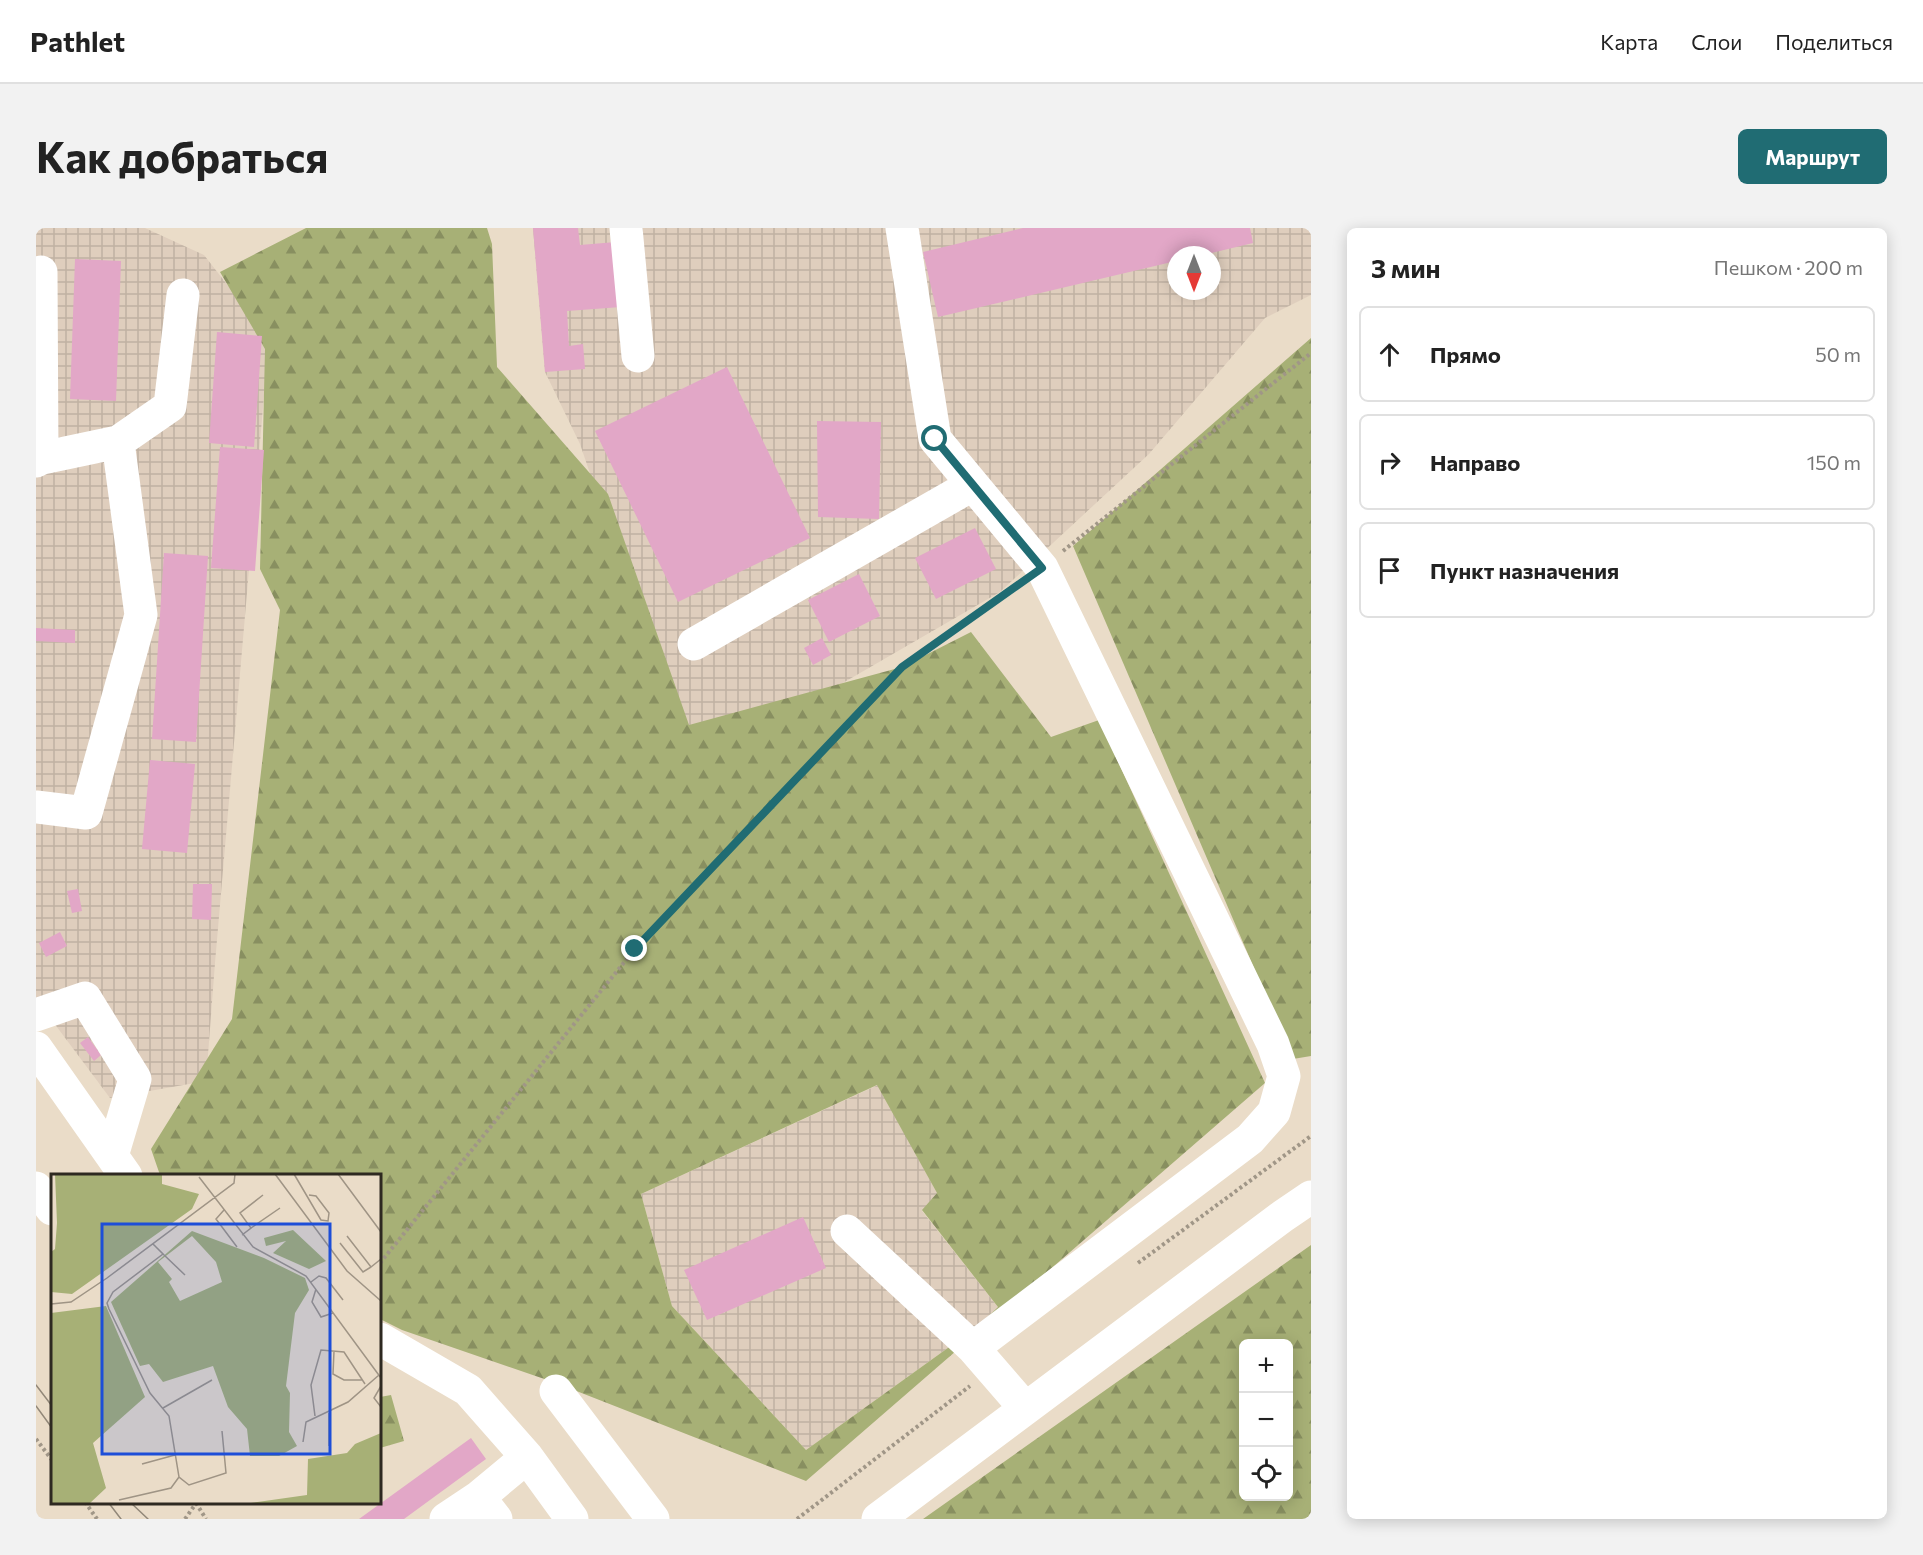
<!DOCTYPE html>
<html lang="ru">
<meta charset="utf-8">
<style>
body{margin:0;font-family:Commissioner,sans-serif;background:#f2f2f2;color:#222}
.controls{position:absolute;right:18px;bottom:18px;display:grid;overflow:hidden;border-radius:9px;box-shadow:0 3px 15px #0003}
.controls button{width:54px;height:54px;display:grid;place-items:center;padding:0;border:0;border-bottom:2px solid #e0e0e0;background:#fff;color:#222;font:30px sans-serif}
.compass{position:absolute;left:1131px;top:18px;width:54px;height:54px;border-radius:50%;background:#fff;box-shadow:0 3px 15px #0003;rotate:180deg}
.stop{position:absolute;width:18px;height:18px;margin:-14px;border:4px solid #206c73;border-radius:50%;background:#fff}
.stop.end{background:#206c73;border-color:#fff;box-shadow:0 2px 6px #0008}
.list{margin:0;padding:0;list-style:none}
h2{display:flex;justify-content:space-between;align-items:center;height:78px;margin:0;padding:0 24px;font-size:26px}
h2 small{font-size:20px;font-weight:400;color:#767676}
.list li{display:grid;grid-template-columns:39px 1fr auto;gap:18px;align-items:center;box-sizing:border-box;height:96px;margin:0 12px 12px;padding:0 12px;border:2px solid #e0e0e0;border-radius:9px}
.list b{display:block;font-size:22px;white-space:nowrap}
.list em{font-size:20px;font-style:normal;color:#767676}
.icon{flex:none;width:33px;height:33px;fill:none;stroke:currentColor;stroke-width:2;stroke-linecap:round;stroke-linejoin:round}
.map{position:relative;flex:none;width:1275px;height:1291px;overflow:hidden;border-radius:9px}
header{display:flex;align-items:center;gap:36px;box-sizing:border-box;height:84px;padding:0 30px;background:#fff;border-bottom:2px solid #e0e0e0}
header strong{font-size:28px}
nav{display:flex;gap:33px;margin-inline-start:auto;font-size:21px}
.intro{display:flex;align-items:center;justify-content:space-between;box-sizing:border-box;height:144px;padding:0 36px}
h1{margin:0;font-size:42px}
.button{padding:15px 27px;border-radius:9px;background:#206c73;color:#fff;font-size:21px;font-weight:700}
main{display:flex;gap:36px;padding:0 36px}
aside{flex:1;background:#fff;border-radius:9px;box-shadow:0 3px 15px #0003}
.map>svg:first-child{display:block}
.industrial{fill:url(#industrial-grid);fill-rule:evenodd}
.forest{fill:url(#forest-firs);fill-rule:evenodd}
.building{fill:#e2a7c7}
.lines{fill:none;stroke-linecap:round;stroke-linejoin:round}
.path{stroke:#a09687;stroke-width:4;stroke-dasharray:3 3;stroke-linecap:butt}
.minor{stroke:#fff;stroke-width:33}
.tram{stroke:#928879;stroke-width:1.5}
.route{stroke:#206c73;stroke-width:8}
.inset-road{fill:none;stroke:#9f9485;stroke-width:1.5}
.view{fill:#1d4ed8;fill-opacity:0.15;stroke:#1d4ed8;stroke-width:3}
.inset-edge{fill:none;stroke:#2e2921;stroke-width:3}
</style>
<header>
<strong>Pathlet</strong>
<nav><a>Карта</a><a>Слои</a><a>Поделиться</a></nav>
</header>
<div class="intro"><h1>Как добраться</h1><a class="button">Маршрут</a></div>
<main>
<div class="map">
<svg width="1275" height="1291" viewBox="0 0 1275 1291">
<defs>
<pattern id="industrial-grid" width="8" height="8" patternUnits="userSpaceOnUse" patternTransform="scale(1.5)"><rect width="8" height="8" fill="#dfcebd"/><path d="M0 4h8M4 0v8" fill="none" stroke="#c0b1a2"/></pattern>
<pattern id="forest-firs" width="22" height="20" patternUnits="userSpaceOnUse" patternTransform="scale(1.5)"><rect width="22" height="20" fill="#a7b076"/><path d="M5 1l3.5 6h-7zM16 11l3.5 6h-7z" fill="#888f60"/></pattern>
</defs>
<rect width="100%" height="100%" fill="#eadcc8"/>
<path class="industrial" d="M0,0H109L168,27L233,110L179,735L170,853L74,870L0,771Z
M497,0H1275V67L1229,90L1113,226L964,364L655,543L544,216L509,144ZM1140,27H1176V63H1140Z
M842,857L901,965L886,983L962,1079L941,1099L770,1222L636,1078L605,966Z"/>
<path class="forest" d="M270,0H451L456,16L461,139L572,266L653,497L866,439L935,404L1015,509L1063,492L1229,855L770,1253L520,1155L366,1102L344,1091V948L124,947L115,921L196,791L244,382L224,341L229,121L184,44ZM841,857L901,965L886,982L962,1079L941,1099L770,1222L636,1078L605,966Z
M1275,110V828L1257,831L1037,318Z
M1275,1017V1291H887ZM1208,1116H1252V1268H1208Z
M355,1167L368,1213L344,1220V1169Z"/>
<path class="building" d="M497,0H542L544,17L580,14L585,79L531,83L533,118L547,116L549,141L509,144Z
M987,0H1214L1217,15L1167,27H1140V33L902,89L887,24Z
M39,31L85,33L80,173L34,171Z
M181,104L226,108L218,219L173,215Z
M691,139L774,310L642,374L559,203Z
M781,193L845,194L843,291L782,289Z
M184,219L228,222L219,343L175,340Z
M939,300L960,341L900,371L879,330Z
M128,325L172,328L160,514L116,511Z
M823,346L844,388L793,414L772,372Z
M0,400L39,402V415L0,413Z
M786,410L795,427L777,437L768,420Z
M114,532L159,536L151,625L106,621Z
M157,656H176L175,692L156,691Z
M42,661L46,683L36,685L31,663Z
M24,704L31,718L10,729L3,715Z
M52,809L65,827L58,833L44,815Z
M767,989L790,1040L671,1092L648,1042Z
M435,1210L450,1231L368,1291H323Z"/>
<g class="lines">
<path class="path" d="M1027,323L1275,125
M344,1035L599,721L866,439L983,357
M1102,1035L1275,908
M0,1211L16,1232
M49,1274L61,1291
M160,1275L170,1291
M149,1291L161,1274
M761,1291L934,1158"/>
<path class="minor" d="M590,0L602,128
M866,0L899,211L1006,340L1237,816L1248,848L1238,884L1214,911L937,1120L989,1180
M5,44L6,230
M0,233L6,230L82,214L134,178L147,67
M658,416L936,257
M0,579L50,585L105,387L82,214
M0,787L49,770L99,851L76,928
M0,820L90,948
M0,960L16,981
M811,1003L937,1120
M344,1111L432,1162L491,1229L536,1291
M520,1163L617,1291
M410,1291L443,1269
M460,1291L443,1269L491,1229
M842,1291L1247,988L1275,969"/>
<path class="tram" d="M0,1157L16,1178
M0,1178L16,1200
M72,1274L85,1291
M94,1274L112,1291"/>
</g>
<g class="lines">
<path class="route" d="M599,721L866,439L1006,340L899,211"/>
</g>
<g transform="translate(15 946)">
<rect width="330" height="330" fill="#eadcc8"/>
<path d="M4,0H111V10L148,20L141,35L21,120L0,118V78L4,75L6,49ZM242,56L275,87L258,95L222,79L235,67L215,72L213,64ZM141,57L213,84L254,104L258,116L244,139L235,212L239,219L238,258L246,272L228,282H199L196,255L177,233L162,192L112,208L98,190L89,192L60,128ZM141,62L165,88L171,108L129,127L118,108L121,105L107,88ZM55,132L94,223L42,269L55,314L38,330H0V139ZM330,259V330H193L256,321L257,285L296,279L304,270Z" fill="#a7b076" fill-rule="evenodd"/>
<path class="inset-road" d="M224,0L296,97L330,127M243,0L270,46L277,47L278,39L265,22L258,21M287,0L330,58M148,3L202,73L255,102L330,204M173,36L165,45L186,73M200,54L229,34M191,61L200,54L189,39L212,21M296,62L320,93L330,85M289,69L312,98L320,93M102,70L112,80L62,118L56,129L58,135L99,219L118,242L128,303L138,311L175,299L171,257M112,80L134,101M260,108L268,102L275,104L292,126M265,115L261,128L270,143L282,139M0,130L20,128L56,104L183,9L184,0M283,177L282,200L293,206H311M330,212L323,224L330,233M112,234L161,206M278,239V272M264,242L260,211L270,176L293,178L314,210M252,268L255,248L297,228L328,201M91,290L124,281M68,326L120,314L128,303"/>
<path class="view" d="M51,50H279V280H51Z"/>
<rect width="330" height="330" class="inset-edge"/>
</g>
</svg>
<div class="controls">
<button>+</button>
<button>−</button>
<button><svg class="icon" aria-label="locate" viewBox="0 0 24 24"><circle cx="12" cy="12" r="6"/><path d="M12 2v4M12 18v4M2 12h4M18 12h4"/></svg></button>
</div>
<svg class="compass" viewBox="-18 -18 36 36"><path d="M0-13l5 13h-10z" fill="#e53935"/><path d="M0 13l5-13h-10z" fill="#767676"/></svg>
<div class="stop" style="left:899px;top:211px"></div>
<div class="stop end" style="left:599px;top:721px"></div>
</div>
<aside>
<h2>3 мин<small>Пешком · 200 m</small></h2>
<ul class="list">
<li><svg class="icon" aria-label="ahead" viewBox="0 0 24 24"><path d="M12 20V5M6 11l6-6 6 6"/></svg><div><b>Прямо</b></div><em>50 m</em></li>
<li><svg class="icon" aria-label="right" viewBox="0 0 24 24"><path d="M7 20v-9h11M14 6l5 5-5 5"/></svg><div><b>Направо</b></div><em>150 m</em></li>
<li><svg class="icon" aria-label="arrive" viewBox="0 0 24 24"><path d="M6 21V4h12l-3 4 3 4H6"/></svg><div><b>Пункт назначения</b></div></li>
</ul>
</aside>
</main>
